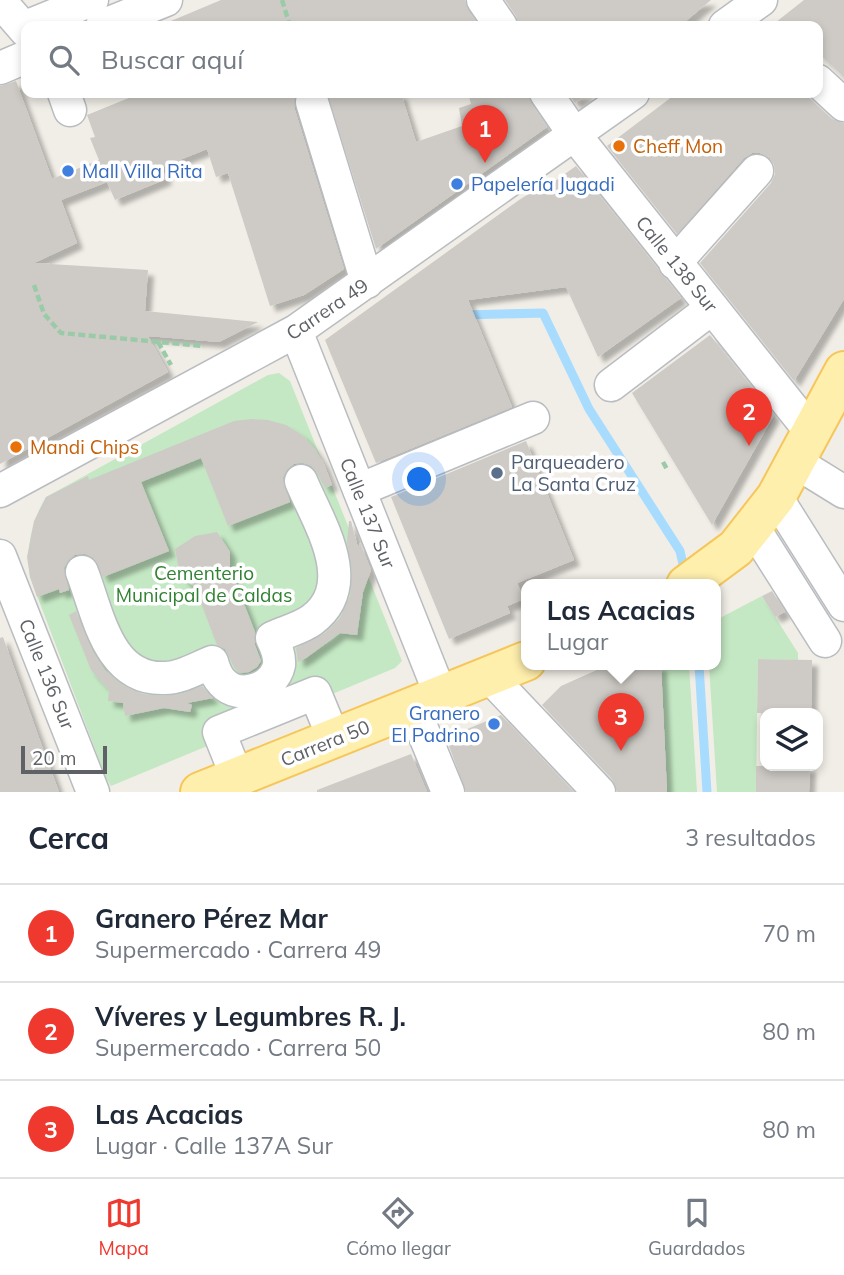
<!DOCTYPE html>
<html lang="es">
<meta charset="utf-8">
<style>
body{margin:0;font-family:Mulish,sans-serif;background:#f2f2f3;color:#1f2937}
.controls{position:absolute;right:21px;bottom:21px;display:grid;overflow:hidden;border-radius:14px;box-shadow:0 4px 10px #0003}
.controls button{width:63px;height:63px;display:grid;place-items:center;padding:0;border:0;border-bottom:2px solid #e0e1e3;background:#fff;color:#1f2937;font:35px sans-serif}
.scale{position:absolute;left:21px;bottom:18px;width:86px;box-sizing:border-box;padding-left:7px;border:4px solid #5e6267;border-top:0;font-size:19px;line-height:24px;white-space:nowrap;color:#5e6267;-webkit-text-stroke:5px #fff;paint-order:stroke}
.you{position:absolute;left:420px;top:480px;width:24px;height:24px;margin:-18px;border:5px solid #fff;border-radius:50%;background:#1a73e8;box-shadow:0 0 0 10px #1a73e833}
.badge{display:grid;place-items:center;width:46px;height:46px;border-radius:50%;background:#ef382e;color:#fff;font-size:23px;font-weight:700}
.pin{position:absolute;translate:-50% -58px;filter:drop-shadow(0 2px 4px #0008)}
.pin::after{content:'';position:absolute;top:37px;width:24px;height:21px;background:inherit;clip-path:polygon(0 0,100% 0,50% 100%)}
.popup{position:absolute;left:521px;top:579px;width:200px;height:91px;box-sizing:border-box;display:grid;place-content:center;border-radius:14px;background:#fff;filter:drop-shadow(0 2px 5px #0005);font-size:23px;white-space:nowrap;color:#747a83}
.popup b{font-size:26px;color:#1f2937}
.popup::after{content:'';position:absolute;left:50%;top:100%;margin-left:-14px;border:14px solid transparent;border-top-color:#fff}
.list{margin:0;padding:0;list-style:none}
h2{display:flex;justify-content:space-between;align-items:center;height:91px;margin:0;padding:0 28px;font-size:30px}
h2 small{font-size:23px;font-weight:400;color:#747a83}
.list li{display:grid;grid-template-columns:46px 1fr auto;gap:21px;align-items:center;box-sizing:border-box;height:98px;padding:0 28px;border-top:2px solid #e0e1e3}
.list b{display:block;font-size:26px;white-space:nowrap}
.list p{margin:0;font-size:23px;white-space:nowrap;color:#747a83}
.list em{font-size:23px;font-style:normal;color:#747a83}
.icon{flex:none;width:38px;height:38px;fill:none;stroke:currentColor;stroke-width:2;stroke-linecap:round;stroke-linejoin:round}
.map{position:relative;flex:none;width:844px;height:792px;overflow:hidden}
.search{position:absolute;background:#fff;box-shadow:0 4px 10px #0003;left:21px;right:21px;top:21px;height:77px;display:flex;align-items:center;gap:18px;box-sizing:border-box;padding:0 24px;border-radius:14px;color:#747a83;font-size:26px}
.sheet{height:385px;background:#fff}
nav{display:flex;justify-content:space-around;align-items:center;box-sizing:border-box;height:98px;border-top:2px solid #e0e1e3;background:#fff;font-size:19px;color:#747a83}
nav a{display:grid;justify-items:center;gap:4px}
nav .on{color:#ef382e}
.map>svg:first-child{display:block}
.green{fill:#c4e8c3}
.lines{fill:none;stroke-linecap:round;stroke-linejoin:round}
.stream{stroke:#a8dcff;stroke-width:9}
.building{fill:#cecbc6;filter:url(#shadow)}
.minor-casing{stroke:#b9bcc0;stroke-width:35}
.major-casing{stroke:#f6c65a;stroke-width:42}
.path{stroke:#9bcaa8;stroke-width:4.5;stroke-dasharray:7 3.5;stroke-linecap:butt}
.minor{stroke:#fff;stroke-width:32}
.major{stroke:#ffefad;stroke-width:38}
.food-dot{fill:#e8710a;stroke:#fff;stroke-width:2.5}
.shop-dot{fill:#3f7fe0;stroke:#fff;stroke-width:2.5}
.service-dot{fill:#5c6f8a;stroke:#fff;stroke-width:2.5}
.labels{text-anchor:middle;stroke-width:7;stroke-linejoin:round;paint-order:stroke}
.food-label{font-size:19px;fill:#c56008;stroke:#fff;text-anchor:start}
.shop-label{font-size:19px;fill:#366cbe;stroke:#fff;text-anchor:start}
.street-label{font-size:19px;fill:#5e6267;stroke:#fff}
.service-label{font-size:19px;fill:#4e5e75;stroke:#fff;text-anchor:start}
.park-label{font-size:19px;fill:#318233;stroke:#fff}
</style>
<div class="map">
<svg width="844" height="792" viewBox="0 0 844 792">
<defs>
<filter id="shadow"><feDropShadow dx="6" dy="6" stdDeviation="2" flood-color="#0004"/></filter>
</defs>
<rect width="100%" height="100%" fill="#f1eee7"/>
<path class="green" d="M279,373L290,381L402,661L395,668L111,786L106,778L30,577C26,548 31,522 46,497L268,375Z
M762,596L798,653V660L758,659L756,792H717L709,665H716V620Z
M661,665H689L697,792H667Z"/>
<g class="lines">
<path class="stream" d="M463,315L543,313L589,409L680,551L685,573
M699,665L707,792"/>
</g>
<path class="building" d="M221,0H465L468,10L479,26H159Z
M505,0H711L680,26H519L516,16Z
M804,0H844V77L818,53V26H771Z
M16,81L52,179L99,160L90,138L95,137L87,115L141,93H297L294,107L344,269L304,295L270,306L228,173L216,177L207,149L162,167L166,179L115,200L107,182L61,200L77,243L34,263L148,270L145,311L258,322L219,342L148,336L168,372L0,464V86Z
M327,93H401L416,142L462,126L459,108L471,104L468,93H528L531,103L547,127L376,249Z
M568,93H589L575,103Z
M677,93H804L832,119L844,123V299L794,381L700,263L771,183L775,174L774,165L770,158L760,153H752L744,158L677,234L607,146Z
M576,166L681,298L598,357L566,287L468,300L512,407L376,463L325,340L519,200L543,185L544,189Z
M710,335L774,415L712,525L632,393Z
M251,419L268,420L286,425L302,435L315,449L324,464L332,485L325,488L317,473L311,466L302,463L294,464L287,470L283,478L290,502L228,526L201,458L141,482L169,551L103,577L93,558L85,554L75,555L69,560L64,568L69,590L60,593L59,589L37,597L30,577L27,557L34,521L46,497L88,476L89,480L234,421Z
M526,441L574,560L517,583L524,599L507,606L510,613L449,639L391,497Z
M349,521H351L358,548L360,543L371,570L363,592L357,635L340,633L306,658L298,662L296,648L325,633L340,618L350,596L352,572L347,542Z
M217,532L230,552V568L255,632V645L261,661L257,667L249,672L241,673L235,669L225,649L217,645L195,587L185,581L179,571L175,549L195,536Z
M772,591L785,612L775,617L762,596Z
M76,611L93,651L105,670L122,685L143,694L163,696L181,694L202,686L213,698L187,703L192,705L190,712L164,708L125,716L123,703L108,701L109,690L91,670L69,615Z
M3,637L39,738L59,792H0V638Z
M758,659L812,660L811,713H757Z
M608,665H661L667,792H617L612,779L542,705L561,686Z
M501,715L574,792H466L446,738Z
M411,754L427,792H317V790Z
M756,766H810L809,792H756Z"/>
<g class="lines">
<defs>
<path id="minor" d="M483,0L501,26
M0,1L26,31
M28,26L92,0
M102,26L166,0
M725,26L761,0
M0,68L26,57
M818,81L844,105
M64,93L70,110
M546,93L574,134L812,433
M312,102L367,282
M675,263L757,171
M296,331L441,696
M611,385L712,308
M797,463L844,492
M359,490L533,418
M0,491L296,331L633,93
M776,497L844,605
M753,527L825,641
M0,556L93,792
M82,572C98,613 108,681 165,678C181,678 197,668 212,662C214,669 217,677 222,682C239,701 274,689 279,665C280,655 276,646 272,638C285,632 301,628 312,620C360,584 318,522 301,481
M489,676L599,792
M413,707L448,792
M237,777L219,732L315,693L334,739"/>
<path id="major" d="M686,585L736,548L776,497L844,371
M200,792L526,661"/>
</defs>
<use href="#minor" class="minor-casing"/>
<use href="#major" class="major-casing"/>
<path class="path" d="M282,0L290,26
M34,285L44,314L61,333L204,346
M158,342L171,365
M663,462L668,471"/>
<use href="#minor" class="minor"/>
<use href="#major" class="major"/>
</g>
<g class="food-dot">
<circle cx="619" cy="146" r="7"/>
<circle cx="16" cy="447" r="7"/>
</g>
<g class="shop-dot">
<circle cx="68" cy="171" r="7"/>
<circle cx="457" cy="184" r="7"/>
<circle cx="494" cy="724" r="7"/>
</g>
<circle class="service-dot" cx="497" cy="473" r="7"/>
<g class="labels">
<g class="food-label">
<text x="633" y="153">Cheff Mon</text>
<text x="30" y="454">Mandi Chips</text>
</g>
<g class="shop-label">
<text x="82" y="178">Mall Villa Rita</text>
<text x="471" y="191">Papelería Jugadi</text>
<text x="480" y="720" text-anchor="end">Granero<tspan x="480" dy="22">El Padrino</tspan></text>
</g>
<g class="street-label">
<text transform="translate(677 264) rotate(51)" y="7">Calle 138 Sur</text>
<text transform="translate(327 309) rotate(-34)" y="7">Carrera 49</text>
<text transform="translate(368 513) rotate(68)" y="7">Calle 137 Sur</text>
<text transform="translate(47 674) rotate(68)" y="7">Calle 136 Sur</text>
<text transform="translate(325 743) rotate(-22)" y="7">Carrera 50</text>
</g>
<g class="service-label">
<text x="511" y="469">Parqueadero<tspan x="511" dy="22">La Santa Cruz</tspan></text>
</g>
<g class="park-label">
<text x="204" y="580">Cementerio<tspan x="204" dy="22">Municipal de Caldas</tspan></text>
</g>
</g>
</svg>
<div class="controls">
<button><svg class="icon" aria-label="layers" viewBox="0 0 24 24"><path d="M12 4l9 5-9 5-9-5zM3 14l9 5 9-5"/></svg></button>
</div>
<div class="scale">20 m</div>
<div class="you"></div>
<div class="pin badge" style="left:485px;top:163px">1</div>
<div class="pin badge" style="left:749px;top:446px">2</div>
<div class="pin badge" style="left:621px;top:751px">3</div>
<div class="popup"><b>Las Acacias</b>Lugar</div>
<div class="search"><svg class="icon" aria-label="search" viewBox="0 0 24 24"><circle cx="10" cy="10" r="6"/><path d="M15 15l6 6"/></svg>Buscar aquí</div>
</div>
<section class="sheet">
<h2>Cerca<small>3 resultados</small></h2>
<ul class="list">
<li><span class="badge">1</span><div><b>Granero Pérez Mar</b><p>Supermercado · Carrera 49</p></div><em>70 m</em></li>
<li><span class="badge">2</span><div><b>Víveres y Legumbres R. J.</b><p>Supermercado · Carrera 50</p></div><em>80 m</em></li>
<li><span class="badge">3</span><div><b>Las Acacias</b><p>Lugar · Calle 137A Sur</p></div><em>80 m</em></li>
</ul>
</section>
<nav>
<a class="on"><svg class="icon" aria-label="map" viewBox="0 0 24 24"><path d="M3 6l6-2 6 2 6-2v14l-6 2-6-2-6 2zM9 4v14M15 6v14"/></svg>Mapa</a>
<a><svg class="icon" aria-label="directions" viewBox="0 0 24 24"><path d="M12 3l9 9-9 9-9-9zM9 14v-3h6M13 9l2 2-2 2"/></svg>Cómo llegar</a>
<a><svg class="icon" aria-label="saved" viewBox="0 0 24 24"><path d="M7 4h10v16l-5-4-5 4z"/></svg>Guardados</a>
</nav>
